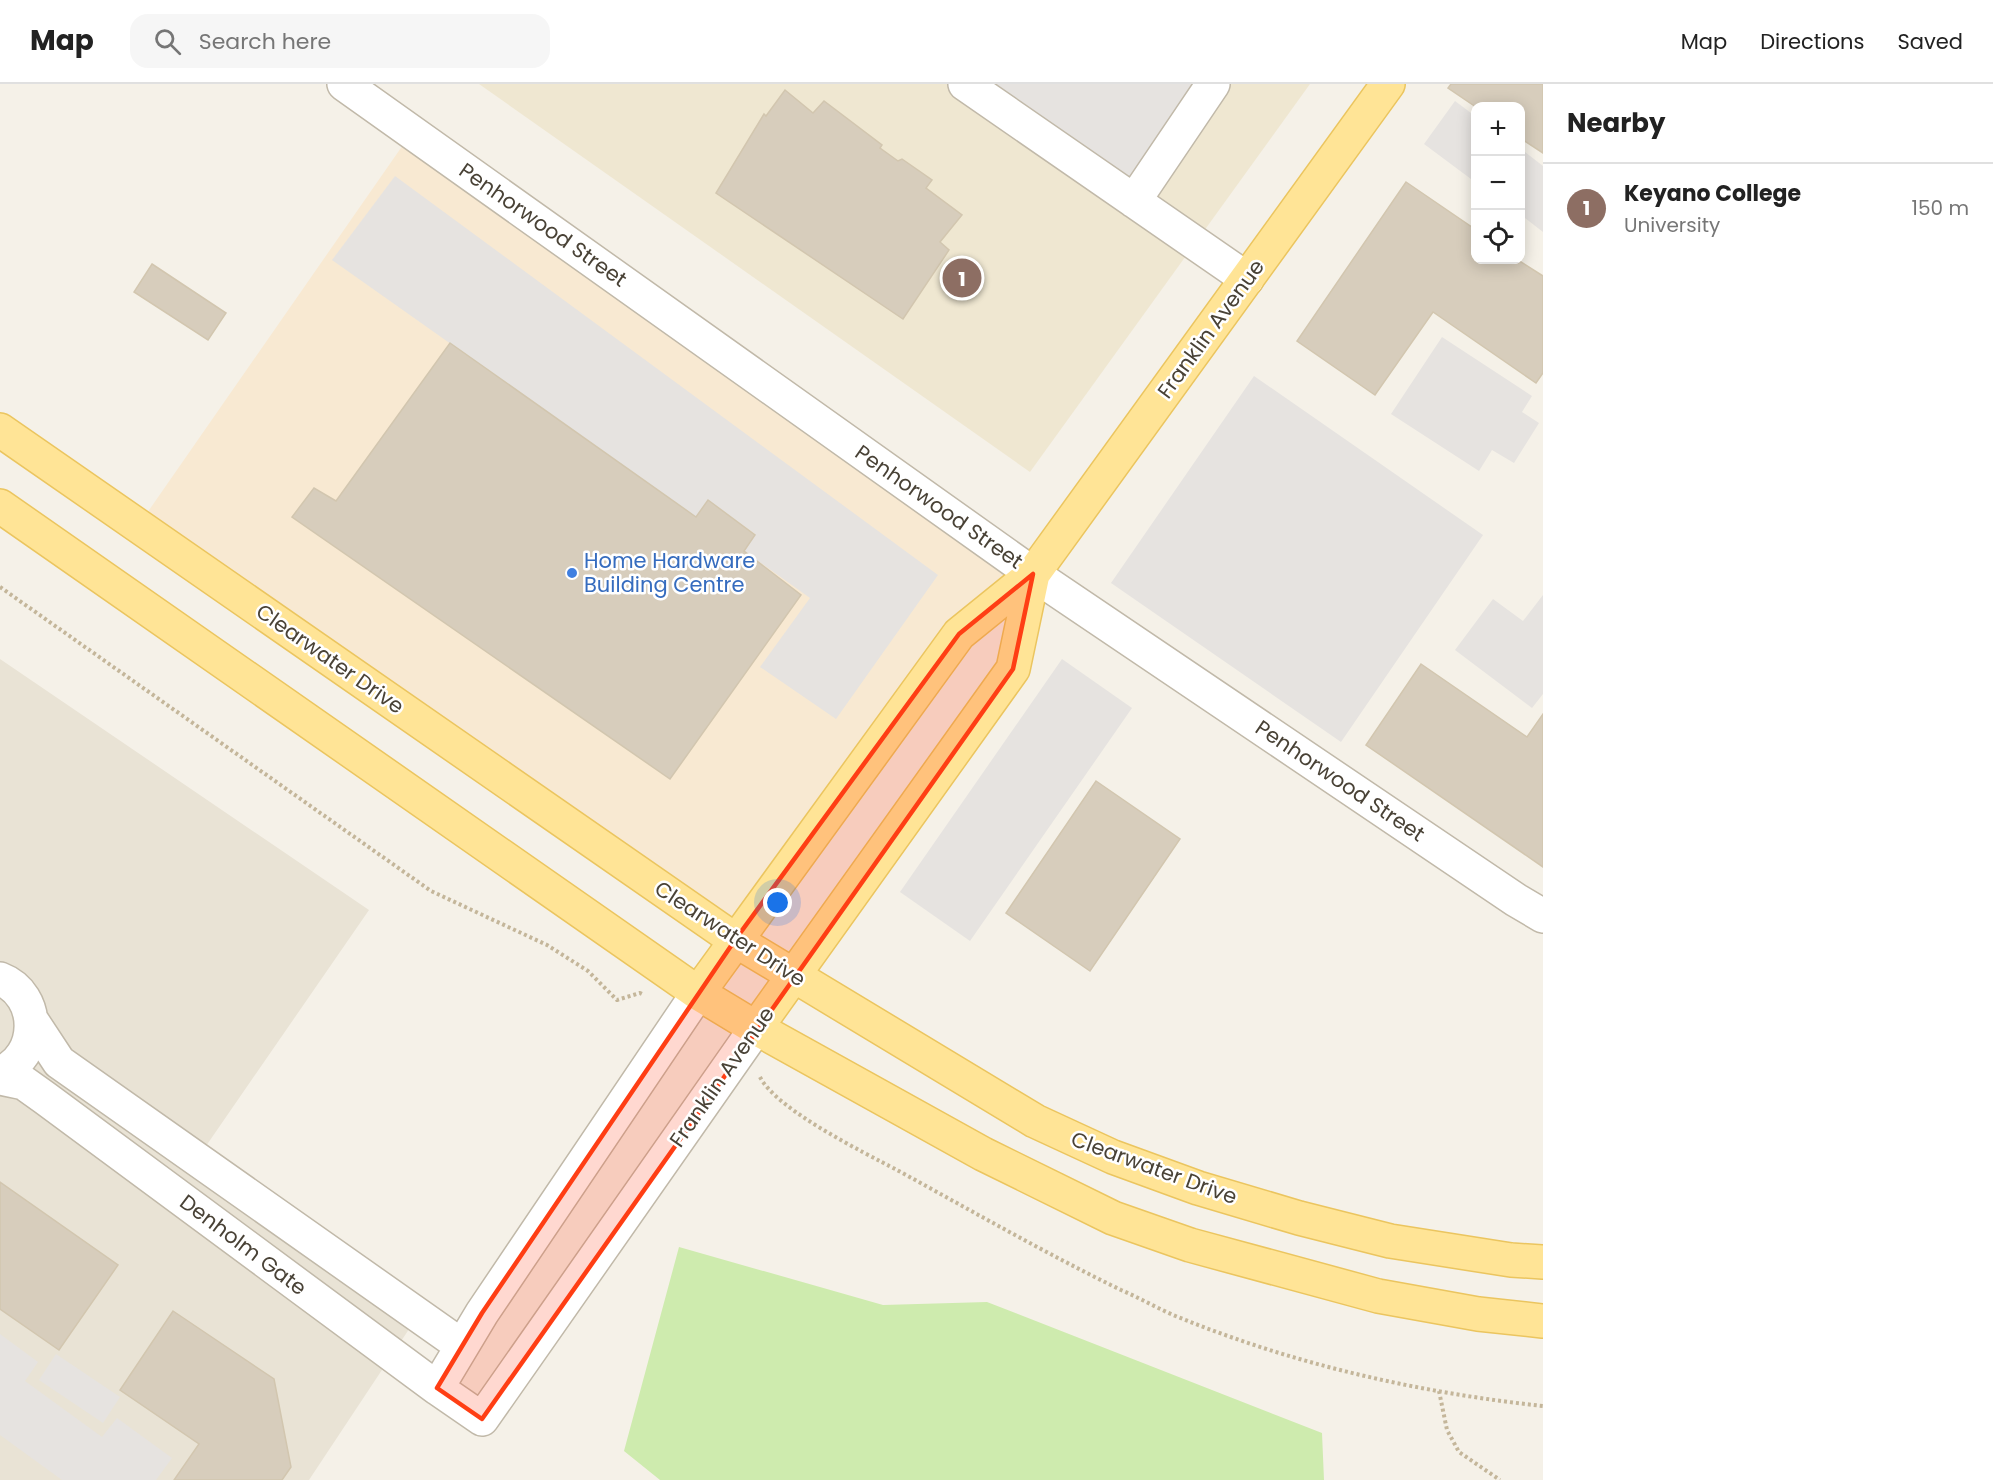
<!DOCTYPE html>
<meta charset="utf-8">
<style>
body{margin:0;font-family:Poppins,sans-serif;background:#f6f6f6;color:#222}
.controls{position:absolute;right:18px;top:18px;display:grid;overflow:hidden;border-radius:12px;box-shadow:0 3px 15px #0003}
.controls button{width:54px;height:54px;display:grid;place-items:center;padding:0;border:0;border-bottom:2px solid #e0e0e0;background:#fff;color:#222;font:30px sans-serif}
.you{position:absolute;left:778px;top:819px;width:21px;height:21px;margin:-15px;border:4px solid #fff;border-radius:50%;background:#1a73e8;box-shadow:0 0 0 9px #1a73e833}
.badge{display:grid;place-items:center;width:39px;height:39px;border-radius:50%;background:#111827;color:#fff;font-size:20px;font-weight:700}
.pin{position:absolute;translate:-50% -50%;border:3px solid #fff;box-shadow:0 2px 6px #0006}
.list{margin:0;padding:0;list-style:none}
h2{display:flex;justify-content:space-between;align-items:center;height:78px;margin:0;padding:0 24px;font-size:26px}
h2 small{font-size:20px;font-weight:400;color:#767676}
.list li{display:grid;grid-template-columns:39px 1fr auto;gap:18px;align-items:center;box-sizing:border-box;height:90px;padding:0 24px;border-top:2px solid #e0e0e0}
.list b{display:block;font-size:22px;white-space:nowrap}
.list p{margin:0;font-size:20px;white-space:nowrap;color:#767676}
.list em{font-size:20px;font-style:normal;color:#767676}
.icon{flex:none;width:33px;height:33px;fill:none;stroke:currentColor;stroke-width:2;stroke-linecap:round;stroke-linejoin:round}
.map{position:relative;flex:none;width:1543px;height:1396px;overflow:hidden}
header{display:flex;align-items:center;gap:36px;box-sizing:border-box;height:84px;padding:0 30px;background:#fff;border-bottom:2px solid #e0e0e0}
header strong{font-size:28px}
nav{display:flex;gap:33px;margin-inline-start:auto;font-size:21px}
.search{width:420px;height:54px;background:#f6f6f6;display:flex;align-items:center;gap:15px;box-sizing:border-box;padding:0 21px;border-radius:18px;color:#767676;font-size:22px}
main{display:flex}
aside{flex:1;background:#fff}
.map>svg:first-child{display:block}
.residential{fill:#e9e3d5}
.commercial{fill:#f8e9d2}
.education{fill:#efe7d1}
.green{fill:#ceebae}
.parking{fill:#e6e3e0}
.building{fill:#d7cdbc;stroke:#d2c6af;stroke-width:1.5}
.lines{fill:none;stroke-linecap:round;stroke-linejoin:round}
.minor-casing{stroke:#c1b9a9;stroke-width:36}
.major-casing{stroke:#ebc55f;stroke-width:36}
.path{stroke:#c4b69a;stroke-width:4;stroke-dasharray:3 3;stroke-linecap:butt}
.minor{stroke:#fff;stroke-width:33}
.major{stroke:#ffe496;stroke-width:33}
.marked{fill:#ff3e14;fill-opacity:0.2;stroke:#ff3e14;stroke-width:4.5;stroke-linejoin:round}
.shop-dot{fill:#3f7fe0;stroke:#fff;stroke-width:2}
.labels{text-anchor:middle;stroke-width:5;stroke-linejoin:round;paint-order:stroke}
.street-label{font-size:21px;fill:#494236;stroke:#fff}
.shop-label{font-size:21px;fill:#366cbe;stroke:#fff;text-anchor:start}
</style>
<header>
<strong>Map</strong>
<div class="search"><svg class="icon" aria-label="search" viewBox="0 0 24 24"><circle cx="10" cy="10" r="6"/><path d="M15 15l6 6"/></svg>Search here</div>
<nav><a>Map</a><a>Directions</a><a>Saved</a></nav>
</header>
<main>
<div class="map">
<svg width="1543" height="1396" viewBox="0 0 1543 1396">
<rect width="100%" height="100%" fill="#f5f1e8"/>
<path class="residential" d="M0,575L369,826L206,1062L425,1221L309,1396H0Z"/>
<path class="commercial" d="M412,48L1033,490L959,550L735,856L138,442Z"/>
<path class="education" d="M479,0H1310L1030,388Z"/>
<path class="green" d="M679,1163L883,1221L987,1218L1322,1349L1324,1396H660L624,1367Z"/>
<path class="parking" d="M960,0H1221L1135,124Z
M1455,17L1475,32V98L1424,60Z
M1521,65L1543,82V148L1521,131Z
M395,92L938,491L836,635L760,583L810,514L744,467L755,450L708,416L696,433L332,176Z
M1442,253L1532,312L1522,328L1539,339L1514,379L1492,366L1479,387L1391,330Z
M1254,292L1483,451L1341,658L1111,499Z
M1543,511V610L1532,624L1455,566L1493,515L1523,537Z
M1062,575L1132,624L970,857L900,808Z
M0,1250L38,1278L25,1297L102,1353L117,1334L172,1374L156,1396H62L0,1351Z
M56,1270L120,1313L103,1339L39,1296Z"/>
<path class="building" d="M1451,0H1543V69L1520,54V22L1476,23L1448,4Z
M785,6L813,29L824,17L882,61L880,64L898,77L902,75L932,96L926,104L962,131L940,158L949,166L903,235L716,109L764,30L766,32Z
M1406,98L1476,146V176H1518L1543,192V289L1536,299L1433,228L1375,311L1297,257Z
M152,180L226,229L208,256L134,208Z
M450,259L696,433L708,416L755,451L744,467L801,511L670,695L292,433L314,404L336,417Z
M1421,580L1527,653L1543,630V783L1366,661Z
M1096,697L1180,755L1090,887L1006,829Z
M0,1098L118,1181L59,1266L0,1225Z
M173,1227L274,1295L291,1383L282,1396H174L199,1360L120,1306Z"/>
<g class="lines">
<defs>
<path id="minor" d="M344,0L1033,490L1516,816L1543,832
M965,0L1247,195
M1134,117L1213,0
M0,895C42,911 41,973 0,989
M32,937L59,978L462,1262
M0,994L24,999L45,1014L437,1304L482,1335L756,944
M437,1304L482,1229L698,909"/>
<path id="major" d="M0,346L735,856L1035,1037L1113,1073L1198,1104L1299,1134L1390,1157L1511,1176L1543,1178
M0,422L698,909L756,944L983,1070L1113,1134L1190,1161L1378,1212L1478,1230L1543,1237
M698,909L959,550L1033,490L1388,0
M756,944L1013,585L1033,490"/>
</defs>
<use href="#minor" class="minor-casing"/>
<use href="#major" class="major-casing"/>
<path class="path" d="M0,503L431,807L547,861L588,887L617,916L640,909L644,911
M760,993C777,1026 863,1068 897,1086C972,1127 1045,1169 1121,1206C1142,1215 1162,1227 1183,1235C1297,1281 1421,1309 1543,1322
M1439,1307L1447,1346L1459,1368L1500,1396"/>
<use href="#minor" class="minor"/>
<use href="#major" class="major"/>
</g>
<path class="marked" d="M1033,490L1013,585L482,1335L437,1304L482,1229L735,856L959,550Z"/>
<circle class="shop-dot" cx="572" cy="489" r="6"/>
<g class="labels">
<g class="street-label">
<text transform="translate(543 141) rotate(35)" y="7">Penhorwood Street</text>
<text transform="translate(1211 245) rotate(-54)" y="7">Franklin Avenue</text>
<text transform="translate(939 423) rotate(35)" y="7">Penhorwood Street</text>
<text transform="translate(330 575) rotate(35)" y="7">Clearwater Drive</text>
<text transform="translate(1340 697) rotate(34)" y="7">Penhorwood Street</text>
<text transform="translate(730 850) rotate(33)" y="7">Clearwater Drive</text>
<text transform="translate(722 993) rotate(-55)" y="7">Franklin Avenue</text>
<text transform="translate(1154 1084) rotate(20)" y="7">Clearwater Drive</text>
<text transform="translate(243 1161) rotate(37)" y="7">Denholm Gate</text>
</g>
<g class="shop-label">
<text x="584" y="484">Home Hardware<tspan x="584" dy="24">Building Centre</tspan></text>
</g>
</g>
</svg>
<div class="controls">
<button>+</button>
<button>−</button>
<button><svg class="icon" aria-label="locate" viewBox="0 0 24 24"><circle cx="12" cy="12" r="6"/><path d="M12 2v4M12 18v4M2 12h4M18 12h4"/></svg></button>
</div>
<div class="you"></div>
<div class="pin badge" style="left:962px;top:194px;background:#8d6e63">1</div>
</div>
<aside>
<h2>Nearby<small></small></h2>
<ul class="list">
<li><span class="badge" style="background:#8d6e63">1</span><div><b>Keyano College</b><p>University</p></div><em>150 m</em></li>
</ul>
</aside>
</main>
